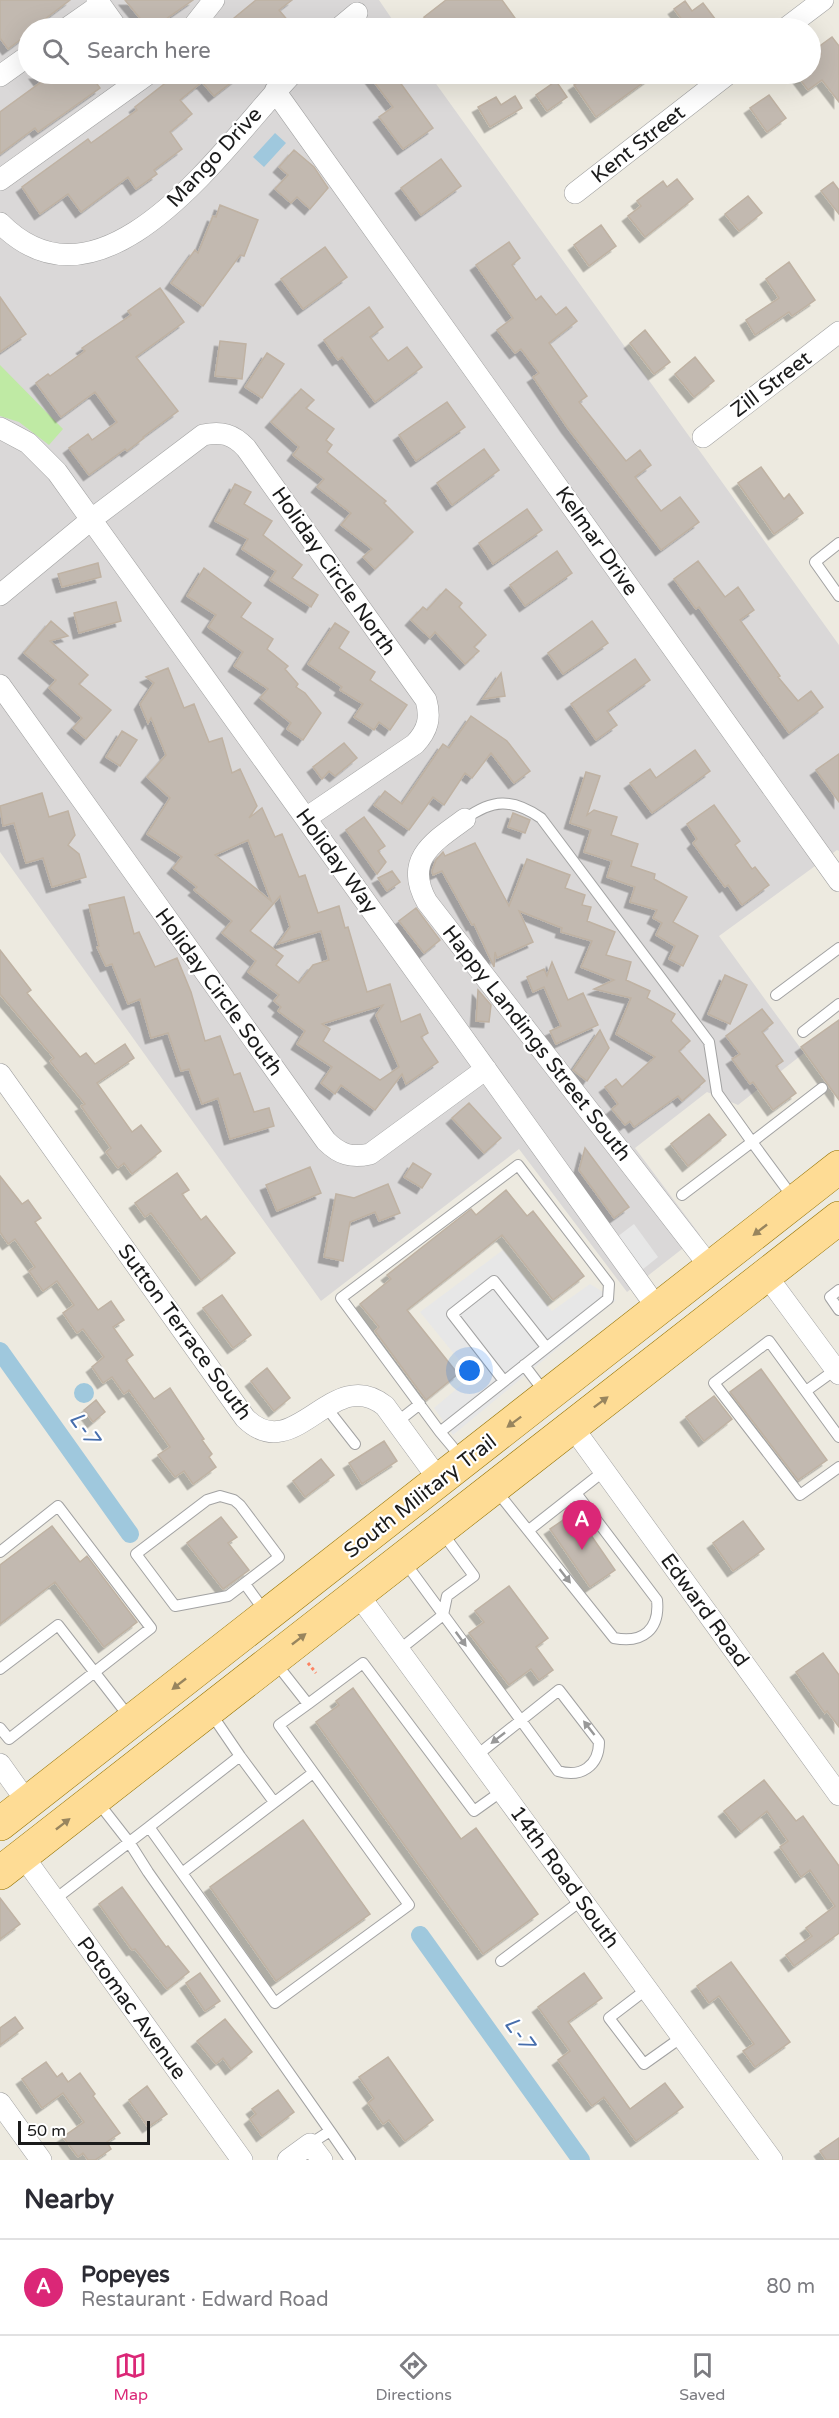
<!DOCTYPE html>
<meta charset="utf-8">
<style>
body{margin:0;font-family:"Varela Round",sans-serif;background:#f7f7f7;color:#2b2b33}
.scale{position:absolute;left:18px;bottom:15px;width:132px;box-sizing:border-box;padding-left:6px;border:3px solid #1b1b1b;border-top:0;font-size:16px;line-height:21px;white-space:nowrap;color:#1b1b1b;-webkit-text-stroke:4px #fff;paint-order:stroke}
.you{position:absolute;left:470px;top:1371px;width:21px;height:21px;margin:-15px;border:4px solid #fff;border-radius:50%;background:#1a73e8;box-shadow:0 0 0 9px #1a73e833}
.badge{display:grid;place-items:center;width:39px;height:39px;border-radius:50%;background:#db2777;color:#fff;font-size:20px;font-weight:700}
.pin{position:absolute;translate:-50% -50px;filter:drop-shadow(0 2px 3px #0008)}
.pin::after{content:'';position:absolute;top:32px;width:21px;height:18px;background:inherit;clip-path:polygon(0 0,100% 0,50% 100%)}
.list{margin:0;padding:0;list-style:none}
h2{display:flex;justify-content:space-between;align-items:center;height:78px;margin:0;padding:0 24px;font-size:26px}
h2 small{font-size:20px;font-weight:400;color:#7c7c81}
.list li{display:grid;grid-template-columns:39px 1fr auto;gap:18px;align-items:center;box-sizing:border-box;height:96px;padding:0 24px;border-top:2px solid #e1e1e2}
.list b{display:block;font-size:22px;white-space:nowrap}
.list p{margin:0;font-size:20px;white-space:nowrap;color:#7c7c81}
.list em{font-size:20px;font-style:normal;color:#7c7c81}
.icon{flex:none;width:33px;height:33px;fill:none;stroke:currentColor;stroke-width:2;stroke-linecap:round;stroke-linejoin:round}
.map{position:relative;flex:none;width:839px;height:2160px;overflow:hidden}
.search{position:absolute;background:#fff;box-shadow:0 6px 24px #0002;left:18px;right:18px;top:18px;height:66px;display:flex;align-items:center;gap:15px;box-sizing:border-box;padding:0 21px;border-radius:33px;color:#7c7c81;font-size:22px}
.sheet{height:174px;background:#fff}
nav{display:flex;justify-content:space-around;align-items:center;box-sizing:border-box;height:84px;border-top:2px solid #e1e1e2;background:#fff;font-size:16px;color:#7c7c81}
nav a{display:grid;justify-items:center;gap:3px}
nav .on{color:#db2777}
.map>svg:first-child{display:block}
.residential{fill:#dad8d8}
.grass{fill:#bfeaa4}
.parking{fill:#e7e7e7}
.water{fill:#9fc8dd}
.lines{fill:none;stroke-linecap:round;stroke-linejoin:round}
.canal{stroke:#9fc8dd;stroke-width:18}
.building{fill:#c2b9b0;stroke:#bfb2a3;stroke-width:1.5;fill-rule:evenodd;filter:url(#shadow)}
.lane-casing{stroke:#a2a2a2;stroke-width:12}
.street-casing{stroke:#a2a2a2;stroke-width:22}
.primary-casing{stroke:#937200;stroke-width:34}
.path{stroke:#fd8362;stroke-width:3;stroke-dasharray:3 3;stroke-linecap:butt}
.lane{stroke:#fff;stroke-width:10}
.street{stroke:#fff;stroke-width:21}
.primary{stroke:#fedc95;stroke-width:33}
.oneway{fill:#98855e}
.oneway2{fill:#989898}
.labels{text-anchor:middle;stroke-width:4.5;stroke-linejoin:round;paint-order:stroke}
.street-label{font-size:21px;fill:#1b1b1b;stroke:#fff}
.water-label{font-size:22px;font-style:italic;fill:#476eac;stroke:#fff}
</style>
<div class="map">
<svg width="839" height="2160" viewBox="0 0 839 2160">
<defs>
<filter id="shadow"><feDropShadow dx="-5.5" dy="5.5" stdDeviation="0" flood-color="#0004"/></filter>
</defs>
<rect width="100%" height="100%" fill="#edeae0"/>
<path class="residential" d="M0,0H379L398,28H28V74H429L839,645V851L837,850L719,936L804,1053L738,1105L707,1092L635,1148L700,1235L627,1292L519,1149L321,1301L0,852Z"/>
<path class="grass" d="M0,365L63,429L49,445L19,422L0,416Z"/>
<path class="parking" d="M634,1224L658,1257L642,1270L617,1237Z
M503,1250L552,1311L590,1284L616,1300L453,1435L434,1408L472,1376L420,1312Z"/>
<path class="water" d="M275,133L286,143L264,167L253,157Z
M74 1393a10 10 0 1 1 20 0a10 10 0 1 1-20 0Z"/>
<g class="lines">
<path class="canal" d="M0,1351L130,1534
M420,1935L581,2160"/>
</g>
<path class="building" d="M0,0H70L33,28H28L24,37L8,49L0,38Z
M125,0H193L153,28H148Z
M256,0H292L279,10L289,22L282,28H222Z
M446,0H502L515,18L501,28H433L424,17Z
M685,1L692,11L703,3L722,28H688L674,9Z
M832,37L839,46V102L822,80L808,90L796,74H810V62L821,54L817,48Z
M35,74H90L100,88L38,132L35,128L0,154V112L41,82Z
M177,74H242L214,96L202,82L180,100L192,114L170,132L182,149L154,170L157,174L136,189L128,177L81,212L68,194L40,214L22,187L88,139L91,143L137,110L135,107Z
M368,74H394L433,128L403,149L379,117L393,107Z
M591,74H608L613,80L622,74H655L596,117L574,85Z
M556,81L567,97L547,111L536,95Z
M769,95L786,118L767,132L750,108Z
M515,96L522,108L490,127L478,107L496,97L501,105Z
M294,150L314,167L328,188L310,209L297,197L291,203L275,189L288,175L279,167Z
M441,159L461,186L421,215L401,188Z
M677,179L693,199L645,237L628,216L641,206L637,201L663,181L667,187Z
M833,182L839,190V214L821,191Z
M748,196L762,213L739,231L725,214Z
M220,205L258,220L244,256L240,255L203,306L171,283L195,250L198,253L213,216L216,217Z
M601,225L616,246L589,266L574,245Z
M509,242L520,258L512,265L536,300L541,296L556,315L566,307L577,321L549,343L587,396L579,402L626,461L640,450L651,465L635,477L661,511L680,497L699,522L661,550L567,427L533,377L539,373L521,349L515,353L497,330L513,318L476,265Z
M325,247L347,277L303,309L281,279Z
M789,262L815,300L792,316L789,312L755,335L746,320L779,298L766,279Z
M160,288L184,322L136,357L178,411L143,437L144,438L127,451L125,449L89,475L69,448L88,434L92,440L117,422L95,392L61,417L36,383L48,374L50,376L85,351L82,348L131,315L128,311Z
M0,297L26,334L0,352Z
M369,307L383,327L370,337L388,361L407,347L422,367L375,402L342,357L338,360L324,340Z
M645,330L670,362L654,374L630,343Z
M220,341L246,344L242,379L215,376Z
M267,353L284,364L262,398L245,387Z
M695,357L714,381L694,397L675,374Z
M301,389L314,400L306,408L334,429L326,440L332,445L327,452L386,501L384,503L413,532L375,569L363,557L372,549L341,525L351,513L317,487L324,479L293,455L299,447L271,422Z
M447,402L465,427L416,461L399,435Z
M484,449L499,470L452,505L437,483Z
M761,467L784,499L789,494L803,513L774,534L738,483Z
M235,484L251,492L244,504L272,521L263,535L302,565L292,578L318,595L311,607L270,580L276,571L242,549L248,539L215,521Z
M527,509L542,530L493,564L479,543Z
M557,551L572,573L525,606L510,585Z
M698,561L725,597L738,587L754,610L740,620L780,676L778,677L798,701L811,691L823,707L789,733L699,607L696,609L674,579Z
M98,563L101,577L62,587L58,574Z
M204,568L251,603L241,617L273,639L267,649L288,666L285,669L298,684L296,687L305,693L321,713L303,740L287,729L291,723L260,698L268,689L234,666L243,652L208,627L216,615L187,596Z
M446,589L462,603L459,607L486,635L474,647L479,651L465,664L435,632L430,638L411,620L423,607L427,610Z
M116,602L121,621L79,633L74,613Z
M51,621L68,636L50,641L88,675L79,684L111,710L86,739L73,728L82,718L49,688L56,680L24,653Z
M592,621L608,643L563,674L548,653Z
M335,623L349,632L339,648L375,672L370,680L407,705L390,730L379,722L374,730L354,717L363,704L340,690L342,687L308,664Z
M635,659L650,680L607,711L617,725L596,740L571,704Z
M168,668L184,708L194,704L209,742L222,738L232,773L240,769L257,806L249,818L262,808L275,837L282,834L299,877L305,875L318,913L339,906L345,928L348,927L367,992L390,984L401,1022L420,1014L428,1033L421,1037L438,1062L406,1084L402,1074L375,1110L341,1085L335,1094L321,1083L332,1067L297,1044L305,1031L278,1011L281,1007L274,1001L279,995L248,972L256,961L222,933L232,921L194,890L197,887L173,868L182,857L147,834L170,798L147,777L166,755L151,718L148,723L140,704L154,683L146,677ZM248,840L271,901L215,855ZM280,896L290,927L278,944L321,931L329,960L313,965L299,983L276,965L283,956L250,931ZM383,1005L376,1015L399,1067L380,1080L323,1041L330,1029L322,1024Z
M501,673L505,696L483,699Z
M471,716L507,741L530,771L514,783L491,753L472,778L465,773L444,805L433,797L409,830L374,805L385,791L402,804L443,744L449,748Z
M122,731L137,740L120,766L106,757Z
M344,743L357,758L335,776L329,771L322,779L313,767Z
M695,750L710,771L652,813L630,783L650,769L656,778Z
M839,754V802L816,770Z
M586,772L600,776L587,815L594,810L617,817L611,835L638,844L631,866L655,874L654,879L687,897L673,922L698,936L683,966L669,959L675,946L656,935L662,923L653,918L657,910L630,902L635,887L607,877L612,861L584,852L591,830L570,823Z
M42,793L49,817L68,811L75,835L68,845L79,854L86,877L52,887L43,858L26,863L14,823L3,826L0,806Z
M714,805L740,841L735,845L752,869L755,867L769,885L742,905L728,885L725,887L693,843L697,839L687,824Z
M513,813L530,820L525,833L508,827Z
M364,817L385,846L378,851L386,862L377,874L346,830Z
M475,843L509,906L527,859L570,875L565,888L585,895L582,905L591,907L587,921L615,932L606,955L631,962L626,980L650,991L647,998L675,1014L671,1021L690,1041L679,1051L705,1081L682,1101L678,1096L634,1127L630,1121L625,1125L612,1109L618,1104L605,1087L616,1079L622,1087L655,1057L616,1034L631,998L594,989L614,980L581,967L592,941L561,932L562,928L519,911L533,942L497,958L495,952L494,967L474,924L472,925L442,871L433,875L432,871L436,860L443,852L445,856Z
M392,871L400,882L387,891L378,878Z
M124,897L134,934L139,932L155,967L177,958L191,992L205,1041L220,1036L234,1075L240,1073L254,1112L269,1108L274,1126L230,1139L218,1098L202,1104L189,1069L181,1071L168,1033L151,1038L140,999L128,1004L112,964L106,966L97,947L99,946L89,905Z
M416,908L440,940L424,953L399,921Z
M0,950L31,990L27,993L80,1057L86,1053L95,1064L125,1044L134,1058L97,1083L132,1132L141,1125L161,1151L132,1174L124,1163L118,1168L106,1152L111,1148L81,1106L85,1104L50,1061L54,1058L0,994Z
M552,962L568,1000L583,993L598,1025L556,1044L550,1031L561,1026L544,987L533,992L527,977L544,969L547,976Z
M725,975L747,985L730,1024L708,1014Z
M478,990L491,1005L489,1022L476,1021Z
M762,1009L773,1023L762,1032L783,1061L776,1066L796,1093L773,1110L753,1082L750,1084L732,1059L740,1054L726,1036Z
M839,1020V1100L801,1047Z
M600,1030L609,1048L587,1081L573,1070Z
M469,1103L501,1138L484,1153L452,1118Z
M709,1114L726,1135L688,1166L671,1144Z
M585,1148L629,1207L614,1218L579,1170Z
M413,1163L431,1174L422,1188L404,1177Z
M310,1167L321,1193L277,1211L266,1185Z
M177,1173L189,1190L182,1194L201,1220L206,1216L235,1253L201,1280L151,1213L145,1217L135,1203Z
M0,1176L22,1204L28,1200L41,1218L35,1222L98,1310L111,1301L124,1320L113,1327L133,1355L126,1360L154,1399L170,1388L204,1439L202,1440L212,1454L209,1457L216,1467L193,1484L184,1471L175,1477L158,1455L170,1447L129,1390L124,1394L112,1377L103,1383L92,1367L104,1357L83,1329L77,1333L63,1313L74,1305L57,1281L43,1291L29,1271L35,1267L15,1239L8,1244L0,1232Z
M388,1184L400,1213L379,1221L375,1212L350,1222L343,1261L324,1257L336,1194L354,1198Z
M506,1190L527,1216L533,1211L584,1276L553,1300L502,1235L407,1310L458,1374L426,1400L375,1331L379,1327L360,1304L391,1279L387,1275L444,1230L471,1209L476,1215Z
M222,1295L251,1335L233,1348L203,1308Z
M267,1368L290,1398L274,1411L251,1381Z
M761,1369L827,1460L798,1480L730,1392Z
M714,1396L732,1419L704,1441L686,1417Z
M96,1400L105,1412L93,1422L84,1410Z
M384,1441L397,1461L362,1484L349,1463Z
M321,1459L334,1475L305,1497L293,1481Z
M575,1512L615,1570L590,1587L550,1529Z
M221,1517L237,1537L228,1543L249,1570L223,1589L187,1543Z
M743,1521L764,1549L733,1571L713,1543Z
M52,1526L80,1562L87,1556L137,1622L104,1647L55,1582L0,1624V1565Z
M509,1586L548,1638L536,1647L553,1670L539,1680L531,1669L509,1685L469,1633L484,1622L475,1611Z
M823,1653L839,1675V1727L827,1711L825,1713L796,1672Z
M353,1688L461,1839L476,1828L538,1914L483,1954L316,1722L339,1705L336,1701Z
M764,1780L796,1821L803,1816L839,1866V1933L794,1966L786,1955L812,1936L806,1928L835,1906L810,1870L801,1877L780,1847L788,1841L767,1811L741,1832L724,1811Z
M303,1820L370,1914L276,1981L210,1887Z
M122,1887L166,1947L168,1946L189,1972L167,1989L135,1949L132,1950L99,1904Z
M0,1898L20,1924L0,1939Z
M731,1962L790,2042L755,2067L743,2051L754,2044L719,1996L709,2003L697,1986Z
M200,1973L220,2001L205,2011L186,1983Z
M584,1973L602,1998L568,2022L630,2109L665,2083L683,2107L636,2141L604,2097L592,2106L558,2060L570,2051L538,2007Z
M15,2017L23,2028L0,2045V2028Z
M225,2019L252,2052L231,2069L223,2058L216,2064L197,2041Z
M388,2057L433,2120L405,2141L389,2120L383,2124L368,2103L374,2098L359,2077Z
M46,2062L57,2077L62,2073L68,2082L80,2073L95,2094L93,2096L120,2133L107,2142L111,2149L95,2160H88L83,2153L78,2157L63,2137L84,2122L63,2093L42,2108L22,2079Z
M147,2086L167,2114L148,2127L129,2100Z
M278,2090L294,2112L262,2136L250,2119L256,2114L252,2109Z
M839,2138V2160H826L820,2151Z"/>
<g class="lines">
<defs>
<path id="lane" d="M839,543L815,562L839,596
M465,819C492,799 512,798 541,818L709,1042L717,1093L752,1142L682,1195
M776,995L839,948
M803,1032L839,1004
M518,1165L609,1284L608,1299L440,1432L341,1298Z
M794,1199L752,1142L822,1088
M839,1290L830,1297L839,1310
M524,1365L546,1394
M504,1381L452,1314L494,1281L546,1347
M806,1391L839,1367
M326,1407L355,1444
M397,1422L420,1404
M440,1432L461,1457
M839,1437L769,1341L714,1383L800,1495L839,1467
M495,1489L614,1638C643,1644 660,1629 657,1600L576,1493
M220,1496L234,1500L240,1505L279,1557L228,1596L175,1606L136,1554L207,1500Z
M529,1530L604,1471
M0,1552L58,1506L151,1628L9,1739L0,1728
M404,1561L558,1771C581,1778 599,1766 599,1742L559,1690L476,1756
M245,1584L266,1613
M399,1650L443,1615L447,1596L474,1576L441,1531
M275,1662L308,1704L363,1663L474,1811L502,1791
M0,1669L58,1625L130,1718
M210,1712L240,1756L149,1827L275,2003L409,1905L279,1725L308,1704
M240,1756L274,1802
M97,1801L129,1842L148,1872L330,2131L310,2144
M182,1873L313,1773
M54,1900L149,1827
M501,1961L582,1900
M647,1989L609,2018L644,2064L682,2037
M330,2131L350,2160"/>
<path id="street" d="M97,0L117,28
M67,28L100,5
M192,28L214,0
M339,28L357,13
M786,28L823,0
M0,76L28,56
M275,91L839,881
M0,180L148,74
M575,193L728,74
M0,223C105,329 228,140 292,74
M0,428L28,443L57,472L658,1309
M703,437L839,332
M0,595L92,519L203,435C221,431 233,434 246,448L426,700C431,718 428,730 415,744L306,818
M0,685L326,1141C340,1155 352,1158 370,1154L486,1069
M465,819C433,842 403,860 427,902L711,1268
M0,1074L245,1418C295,1468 332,1363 385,1406L439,1480
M766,1275L839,1374
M571,1425L839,1795
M357,1593L772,2160
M0,1764L27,1802
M23,1856L242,2160
M0,2103L41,2160
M288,2160L310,2144L322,2160"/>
<path id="primary" d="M0,1824L839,1167
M0,1873L839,1218"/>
</defs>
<use href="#lane" class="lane-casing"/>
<use href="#street" class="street-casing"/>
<use href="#primary" class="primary-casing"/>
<path class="path" d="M308,1663L316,1673"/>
<use href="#lane" class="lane"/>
<use href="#street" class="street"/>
<use href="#primary" class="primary"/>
</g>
<defs><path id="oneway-solid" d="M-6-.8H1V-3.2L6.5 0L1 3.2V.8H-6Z" transform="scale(1.5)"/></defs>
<g class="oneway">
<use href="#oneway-solid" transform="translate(760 1230) rotate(142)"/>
<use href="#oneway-solid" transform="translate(601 1402) rotate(-37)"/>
<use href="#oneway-solid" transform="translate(514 1422) rotate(143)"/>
<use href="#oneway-solid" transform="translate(299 1639) rotate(-38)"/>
<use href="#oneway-solid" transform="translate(179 1684) rotate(142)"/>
<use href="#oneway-solid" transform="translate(63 1824) rotate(-38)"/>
</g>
<g class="oneway2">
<use href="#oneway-solid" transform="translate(565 1576) rotate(52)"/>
<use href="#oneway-solid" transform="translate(461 1639) rotate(54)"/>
<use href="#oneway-solid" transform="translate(589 1728) rotate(-128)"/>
<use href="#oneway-solid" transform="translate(498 1738) rotate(142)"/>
</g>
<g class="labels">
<g class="street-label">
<text transform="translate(638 144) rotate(-38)" y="7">Kent Street</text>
<text transform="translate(214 157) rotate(-47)" y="7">Mango Drive</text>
<text transform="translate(771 384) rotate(-37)" y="7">Zill Street</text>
<text transform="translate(597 541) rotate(55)" y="7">Kelmar Drive</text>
<text transform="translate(334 571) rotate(55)" y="7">Holiday Circle North</text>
<text transform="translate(337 861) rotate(54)" y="7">Holiday Way</text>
<text transform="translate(219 992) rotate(54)" y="7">Holiday Circle South</text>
<text transform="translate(537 1043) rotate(52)" y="7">Happy Landings Street South</text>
<text transform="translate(185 1332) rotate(54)" y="7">Sutton Terrace South</text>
<text transform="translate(420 1496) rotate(-38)" y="7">South Military Trail</text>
<text transform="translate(705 1610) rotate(54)" y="7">Edward Road</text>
<text transform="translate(565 1877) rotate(54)" y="7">14th Road South</text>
<text transform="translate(132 2008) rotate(54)" y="7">Potomac Avenue</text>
</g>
<g class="water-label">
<text transform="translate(85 1428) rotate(55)" y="8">L-7</text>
<text transform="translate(520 2033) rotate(55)" y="8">L-7</text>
</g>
</g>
</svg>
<div class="scale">50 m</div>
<div class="you"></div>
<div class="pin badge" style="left:582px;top:1550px">A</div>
<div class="search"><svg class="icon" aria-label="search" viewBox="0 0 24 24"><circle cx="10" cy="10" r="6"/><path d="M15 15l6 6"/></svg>Search here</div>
</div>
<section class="sheet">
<h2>Nearby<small></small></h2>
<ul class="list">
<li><span class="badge">A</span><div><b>Popeyes</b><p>Restaurant · Edward Road</p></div><em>80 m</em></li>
</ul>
</section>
<nav>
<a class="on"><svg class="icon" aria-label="map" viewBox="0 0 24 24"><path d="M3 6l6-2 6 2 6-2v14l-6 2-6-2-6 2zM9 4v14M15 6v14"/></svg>Map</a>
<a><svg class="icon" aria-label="directions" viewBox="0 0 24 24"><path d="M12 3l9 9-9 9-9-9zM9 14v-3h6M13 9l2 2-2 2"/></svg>Directions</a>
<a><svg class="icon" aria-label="saved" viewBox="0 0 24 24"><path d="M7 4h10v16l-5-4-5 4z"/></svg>Saved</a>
</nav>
